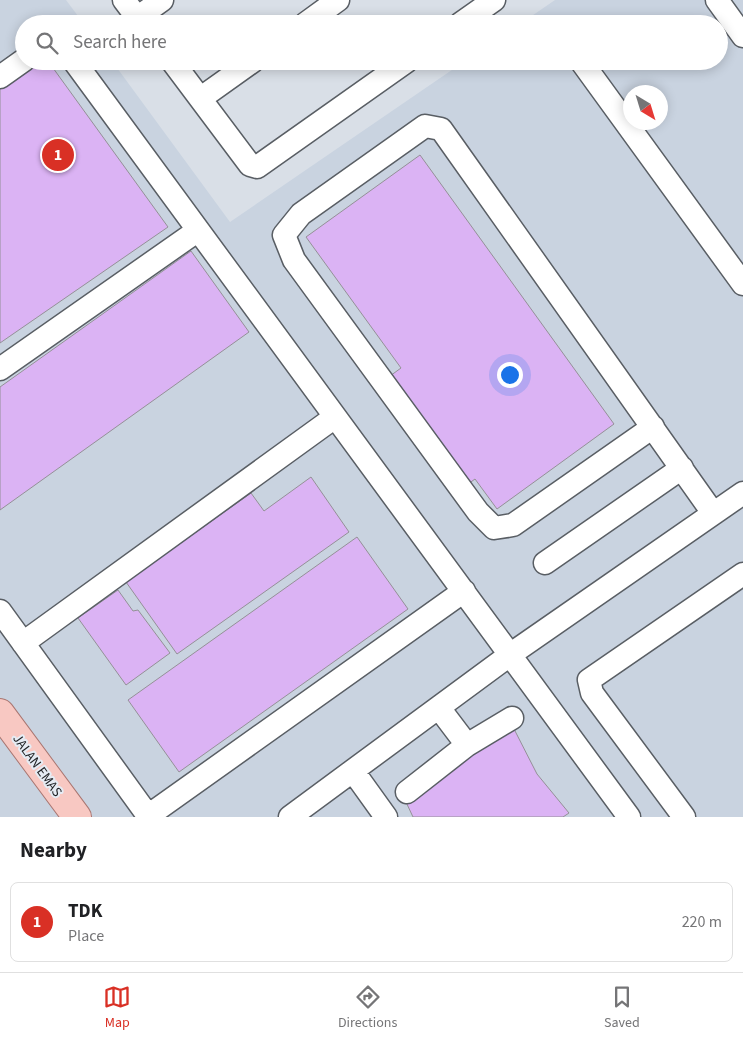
<!DOCTYPE html>
<style>
body{margin:0;font-family:"Source Sans 3",sans-serif;background:#f2f2f2;color:#202124}
.compass{position:absolute;left:623px;top:85px;width:45px;height:45px;border-radius:50%;background:#fff;box-shadow:0 2px 12px #0003;rotate:142deg}
.you{position:absolute;left:509px;top:374px;width:18px;height:18px;margin:-12px;border:4px solid #fff;border-radius:50%;background:#1a73e8;box-shadow:0 0 0 8px #1a73e833}
.badge{display:grid;place-items:center;width:32px;height:32px;border-radius:50%;background:#d93025;color:#fff;font-size:16px;font-weight:700}
.pin{position:absolute;translate:-50% -50%;border:2px solid #fff;box-shadow:0 1px 5px #0006}
.list{margin:0;padding:0;list-style:none}
h2{display:flex;justify-content:space-between;align-items:center;height:65px;margin:0;padding:0 20px;font-size:21px}
h2 small{font-size:16px;font-weight:400;color:#757577}
.list li{display:grid;grid-template-columns:32px 1fr auto;gap:15px;align-items:center;box-sizing:border-box;height:80px;margin:0 10px 10px;padding:0 10px;border:1px solid #e0e0e0;border-radius:8px}
.list b{display:block;font-size:19px;white-space:nowrap}
.list p{margin:0;font-size:16px;white-space:nowrap;color:#757577}
.list em{font-size:16px;font-style:normal;color:#757577}
.icon{flex:none;width:28px;height:28px;fill:none;stroke:currentColor;stroke-width:2;stroke-linecap:round;stroke-linejoin:round}
.map{position:relative;flex:none;width:743px;height:817px;overflow:hidden}
.search{position:absolute;background:#fff;box-shadow:0 2px 12px #0003;left:15px;right:15px;top:15px;height:55px;display:flex;align-items:center;gap:12px;box-sizing:border-box;padding:0 18px;border-radius:28px;color:#757577;font-size:19px}
.sheet{height:155px;background:#fff}
nav{display:flex;justify-content:space-around;align-items:center;box-sizing:border-box;height:70px;border-top:1px solid #e0e0e0;background:#fff;font-size:14px;color:#757577}
nav a{display:grid;justify-items:center;gap:2px}
nav .on{color:#d93025}
.map>svg:first-child{display:block}
.built{fill:#c9d3e0;fill-rule:evenodd}
.building{fill:#dbb3f4;stroke:#949097}
.lines{fill:none;stroke-linecap:round;stroke-linejoin:round}
.minor-casing{stroke:#595e64;stroke-width:25}
.major-casing{stroke:#a97671;stroke-width:30}
.minor{stroke:#fff;stroke-width:22}
.major{stroke:#f8c8c2;stroke-width:28}
.labels{text-anchor:middle;stroke-width:4;stroke-linejoin:round;paint-order:stroke}
.street-label{font-size:14px;fill:#1f2124;stroke:#e6ecf4}
</style>
<div class="map">
<svg width="743" height="817" viewBox="0 0 743 817">
<rect width="100%" height="100%" fill="#d9dfe7"/>
<path class="built" d="M0,0H66L84,24H24V61H112L230,222L465,61H719V24H520L555,0H743V817H0ZM630,92H660V122H630Z"/>
<path class="building" d="M30,61H48L168,227L0,343V82Z
M420,155L614,424L497,509L475,479L468,484L390,376L401,368L306,237Z
M191,251L249,332L0,510V387Z
M311,477L349,532L177,654L126,582L251,493L264,511Z
M357,537L408,609L179,772L128,700Z
M118,590L133,611L138,610L170,653L126,685L78,618Z
M513,727L537,774L569,813L563,817H413L406,802Z"/>
<g class="lines">
<defs>
<path id="minor" d="M124,0L142,24
M717,0L743,36
M137,18L162,0
M305,24L338,0
M460,24L494,0
M74,61L629,817
M172,61L250,165L257,167L407,61
M581,61L743,284
M0,77L24,60
M201,98L253,61
M0,369L197,231
M653,427L513,525L494,528L478,512L294,260L284,235L301,214L425,126L441,129L713,513
M545,563L682,468
M0,611L149,817
M23,643L335,417
M439,708L467,745
M353,771L386,817
M407,792L467,745L512,718
M148,816L464,591
M290,817L511,654L743,493
M684,817L592,693L589,680L743,574"/>
<path id="major" d="M0,713L77,817"/>
</defs>
<use href="#minor" class="minor-casing"/>
<use href="#major" class="major-casing"/>
<use href="#minor" class="minor"/>
<use href="#major" class="major"/>
</g>
<g class="labels">
<g class="street-label">
<text transform="translate(38 765) rotate(54)" y="5">JALAN EMAS</text>
</g>
</g>
</svg>
<svg class="compass" viewBox="-18 -18 36 36"><path d="M0-13l5 13h-10z" fill="#e53935"/><path d="M0 13l5-13h-10z" fill="#757577"/></svg>
<div class="you"></div>
<div class="pin badge" style="left:58px;top:155px">1</div>
<div class="search"><svg class="icon" aria-label="search" viewBox="0 0 24 24"><circle cx="10" cy="10" r="6"/><path d="M15 15l6 6"/></svg>Search here</div>
</div>
<section class="sheet">
<h2>Nearby<small></small></h2>
<ul class="list">
<li><span class="badge">1</span><div><b>TDK</b><p>Place</p></div><em>220 m</em></li>
</ul>
</section>
<nav>
<a class="on"><svg class="icon" aria-label="map" viewBox="0 0 24 24"><path d="M3 6l6-2 6 2 6-2v14l-6 2-6-2-6 2zM9 4v14M15 6v14"/></svg>Map</a>
<a><svg class="icon" aria-label="directions" viewBox="0 0 24 24"><path d="M12 3l9 9-9 9-9-9zM9 14v-3h6M13 9l2 2-2 2"/></svg>Directions</a>
<a><svg class="icon" aria-label="saved" viewBox="0 0 24 24"><path d="M7 4h10v16l-5-4-5 4z"/></svg>Saved</a>
</nav>
